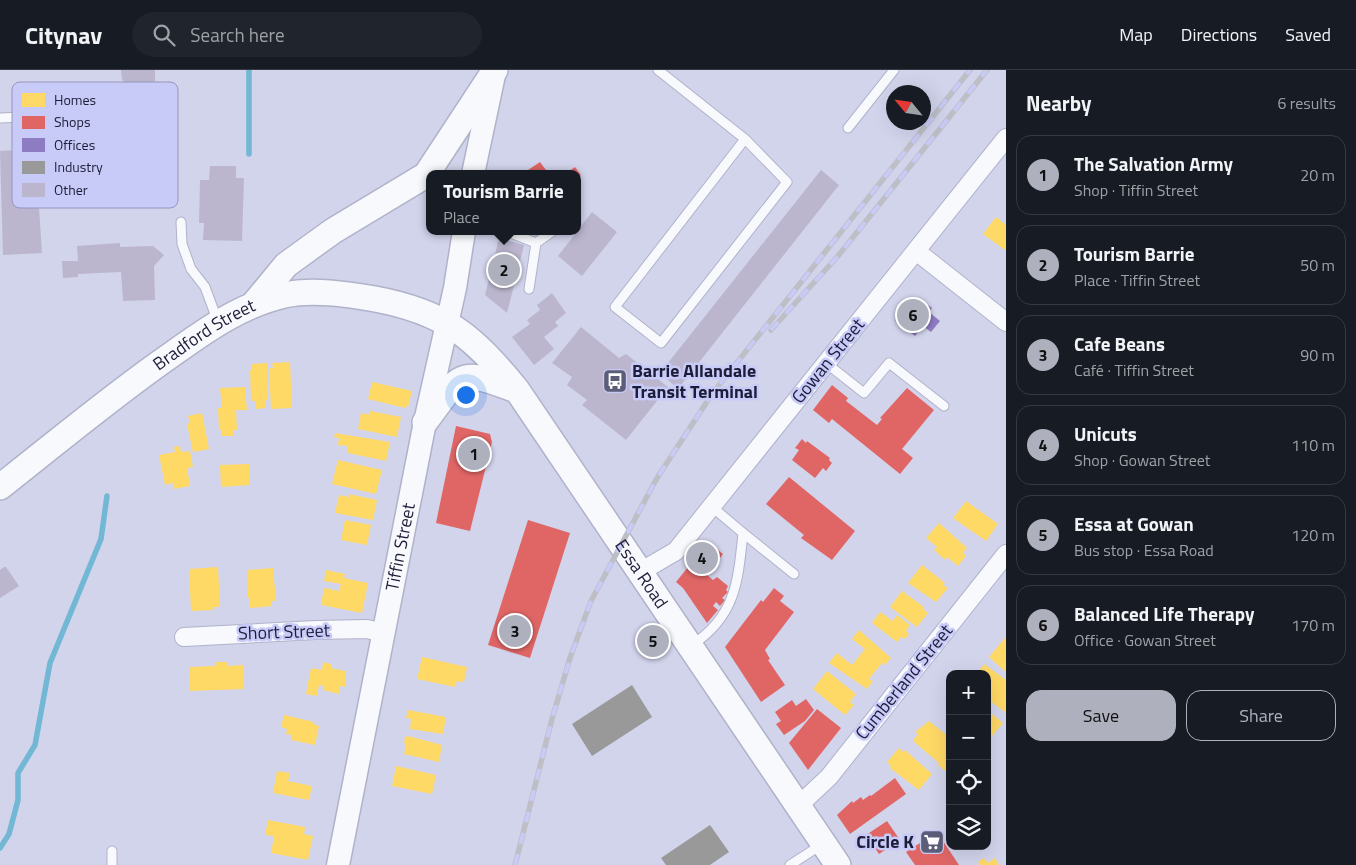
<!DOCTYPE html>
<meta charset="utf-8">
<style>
body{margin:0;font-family:"Titillium Web",sans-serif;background:#20242c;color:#f1f3f6}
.controls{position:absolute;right:15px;bottom:15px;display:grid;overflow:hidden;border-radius:10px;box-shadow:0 5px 20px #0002}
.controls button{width:45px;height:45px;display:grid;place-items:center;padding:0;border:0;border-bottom:1px solid #363941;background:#171b24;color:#f1f3f6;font:25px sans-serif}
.compass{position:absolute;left:886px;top:15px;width:45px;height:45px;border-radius:50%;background:#171b24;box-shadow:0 5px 20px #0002;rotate:299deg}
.you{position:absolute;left:465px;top:324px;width:18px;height:18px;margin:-12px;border:4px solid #fff;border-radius:50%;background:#1a73e8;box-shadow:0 0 0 8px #1a73e833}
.badge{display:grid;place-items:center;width:32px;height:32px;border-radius:50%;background:#aeb0bd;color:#111;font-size:16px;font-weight:700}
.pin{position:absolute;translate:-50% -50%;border:2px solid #fff;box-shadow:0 1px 5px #0006}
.popup{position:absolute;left:426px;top:100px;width:155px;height:65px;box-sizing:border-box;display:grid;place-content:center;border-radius:10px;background:#171b24;filter:drop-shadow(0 1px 4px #0005);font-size:16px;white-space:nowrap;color:#9ea1a6}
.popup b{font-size:19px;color:#f1f3f6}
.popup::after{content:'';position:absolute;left:50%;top:100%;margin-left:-10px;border:10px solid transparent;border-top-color:#171b24}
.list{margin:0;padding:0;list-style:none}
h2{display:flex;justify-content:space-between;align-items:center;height:65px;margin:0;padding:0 20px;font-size:21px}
h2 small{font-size:16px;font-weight:400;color:#9ea1a6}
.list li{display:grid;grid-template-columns:32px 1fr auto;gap:15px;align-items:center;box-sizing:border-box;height:80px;margin:0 10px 10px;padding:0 10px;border:1px solid #363941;border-radius:15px}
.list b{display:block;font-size:19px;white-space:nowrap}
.list p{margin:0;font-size:16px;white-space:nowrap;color:#9ea1a6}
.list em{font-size:16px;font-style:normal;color:#9ea1a6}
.actions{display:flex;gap:10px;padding:15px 20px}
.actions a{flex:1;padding:11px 0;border:1px solid #aeb0bd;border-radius:15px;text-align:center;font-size:18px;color:#aeb0bd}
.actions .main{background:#aeb0bd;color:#111}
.icon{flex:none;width:28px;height:28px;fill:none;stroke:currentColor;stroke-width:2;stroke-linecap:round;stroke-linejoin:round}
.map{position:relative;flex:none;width:1006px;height:795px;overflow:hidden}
header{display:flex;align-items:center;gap:30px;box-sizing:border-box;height:70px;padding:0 25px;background:#171b24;border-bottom:1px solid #363941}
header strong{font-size:24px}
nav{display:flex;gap:28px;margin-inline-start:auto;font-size:18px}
.search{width:350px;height:45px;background:#20242c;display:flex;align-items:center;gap:12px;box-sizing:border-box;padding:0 18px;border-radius:28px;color:#9ea1a6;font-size:19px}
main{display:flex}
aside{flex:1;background:#171b24}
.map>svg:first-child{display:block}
.homes{fill:#ffd966}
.shops{fill:#e06666}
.offices{fill:#8e7cc3}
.industry{fill:#999}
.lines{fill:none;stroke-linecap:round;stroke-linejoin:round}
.stream{stroke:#72b7d4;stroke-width:5.5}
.building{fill:#bbb6ce}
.service-casing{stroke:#b0b2ca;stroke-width:11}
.minor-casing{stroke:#b0b2ca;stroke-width:20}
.tertiary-casing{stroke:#b0b2ca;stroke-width:25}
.secondary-casing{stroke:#b0b2ca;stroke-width:28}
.service{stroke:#f8f9fc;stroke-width:9}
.minor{stroke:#f8f9fc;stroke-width:18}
.tertiary{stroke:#f8f9fc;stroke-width:22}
.secondary{stroke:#f8f9fc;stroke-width:25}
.rail-casing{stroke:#bebec6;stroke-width:5.5}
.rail{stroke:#c8caf7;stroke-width:4;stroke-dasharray:11;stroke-linecap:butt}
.labels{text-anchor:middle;stroke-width:5;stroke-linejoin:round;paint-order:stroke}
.street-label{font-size:18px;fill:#1d1d39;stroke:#c8caf7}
.poi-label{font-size:18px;font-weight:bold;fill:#1d1d39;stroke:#c8caf7;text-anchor:start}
.key{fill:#c8caf7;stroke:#9596be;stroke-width:1}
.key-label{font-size:14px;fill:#1d1d39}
</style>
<header>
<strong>Citynav</strong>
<div class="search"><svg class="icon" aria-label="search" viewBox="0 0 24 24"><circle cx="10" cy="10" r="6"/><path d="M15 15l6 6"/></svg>Search here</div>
<nav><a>Map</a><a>Directions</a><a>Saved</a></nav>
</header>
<main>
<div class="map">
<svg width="1006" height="795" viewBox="0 0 1006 795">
<rect width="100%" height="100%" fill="#d2d4ec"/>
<path class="homes" d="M996,147L1006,155L1005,180L983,164Z
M290,292L292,338L271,339L269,298H273L272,293Z
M267,293L268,330H265L266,338L256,339V331H251L250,300H252L251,294Z
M372,312L412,321L408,337L405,336V338L368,329Z
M245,317L247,340H236L237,360H233L234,366H222V360H219L218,338H222L220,318Z
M370,341L401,347L397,367L358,359L361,343L370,345Z
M202,343L209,379L193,382L187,354L190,353L188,346Z
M335,363L390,372L386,391L348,383L347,376L338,375L339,368L334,367Z
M180,376L181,382L190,381L193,397L187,398L190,416L174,419L173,413L165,415L159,385L175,382L174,377Z
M338,390L382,400L376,424L332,414Z
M249,394L250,415L221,417L220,395Z
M349,424L377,430L373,450L335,443L339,425L349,427Z
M966,431L998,454L986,471L953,448Z
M345,450L371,455L367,475L341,470Z
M939,453L967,478L963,483L966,486L958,496L947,487L945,490L934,480L937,477L926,468Z
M922,495L945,513L943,515L948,518L936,532L908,513Z
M218,497L220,537H213V540L191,541L189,499Z
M273,498L276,531H271L272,536L250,538V528H247L248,500Z
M326,500L345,504L344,508L368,513L362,543L321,535L324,518L339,521L341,514L324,511Z
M902,521L924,537L923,539L928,543L917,557L890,537Z
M880,542L893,551L897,545L910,555L906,561L909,564L905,569L901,567L897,572L872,553Z
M859,560L891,588L885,595L882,593L869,609L873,611L867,619L829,593L837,583L852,595L865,579L852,569Z
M1005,568L1006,569V602L989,587Z
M422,587L467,597L464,612L457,611L455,617L417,609Z
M215,592H227V596L243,595V619L190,621L189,597L215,596Z
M323,592L331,594V598L345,601V617L340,616L339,624L323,620V616L319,615L317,626L306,624L311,598L322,600Z
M984,594L1006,610L1005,642L987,629V604H977Z
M827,601L856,624L850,632L854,635L845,645L813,619Z
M408,640L446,647L443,664L410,659L411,649L406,648Z
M987,640L1003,653L987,672Z
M284,645L314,652L313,654L319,656L315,675L291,670L292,665L286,664L287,659L281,657Z
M929,651L950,668V705L938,695L939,693L913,671L918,664L915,662Z
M408,666L442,675L439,692L404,684L406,674L404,673L405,667Z
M899,678L903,682L905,680L932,704L919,720L890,698L891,696L887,692Z
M396,696L436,705L432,724L392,716Z
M277,701L290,703L288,711L312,716L309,730L273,723Z
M268,750L305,757L304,764L313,766L308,790L271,783L274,766L265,765Z
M984,788L988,793L995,788L999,795H980L978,792Z"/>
<path class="shops" d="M540,92L549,104H522Z
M575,97L581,105L578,107V104H565Z
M832,315L848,328L846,331L877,355L882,349L880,348L907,318L934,340L902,379L913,388L900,404L832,349L829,353L813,340Z
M456,356L490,364L492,372L470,461L436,453Z
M802,369L806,373L807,371L830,388L829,390L832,393L826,401L823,398L815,408L792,390L799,380L795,378Z
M789,407L855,461L832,490L801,468L804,465L766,434Z
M528,450L570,463L530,588L488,575Z
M708,472L723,484L707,505L713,510L717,507L728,516L726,520L728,522L722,528L725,530L720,536L716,532L713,536L718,540L707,553L683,518L676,512Z
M774,518L784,526L780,531L794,542L765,580L770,589L768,590L785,615L761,632L725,577L761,530L763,532Z
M806,629L814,640L805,651L784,665L776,654L781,651L775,642L792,630L796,636Z
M817,639L841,658L808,700L789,673Z
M895,708L906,724L850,764L837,745L852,731L853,733L861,727L863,730L870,725L871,726Z
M887,751L900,770L879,784L866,765Z
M937,762L959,795H915L906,782Z"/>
<path class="offices" d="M919,228L932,238L929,242L940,251L931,262L923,256L915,266L895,250L905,237L909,241Z"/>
<path class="industry" d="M632,615L652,647L592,686L572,654Z
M710,755L729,782L710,795H666L661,788Z"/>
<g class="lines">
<path class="stream" d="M249,0V84
M0,778L9,764L18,730V703L35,675L50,593L101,469L107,426"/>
</g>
<path class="building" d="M121,0H155V11L150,17L165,18L167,39L140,41L138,28L134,20L127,17L122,9Z
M112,67L145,69V99L47,102V73L110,71Z
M31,79L43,103L45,122H38L42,183L3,185L0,81Z
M210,96H236V108H244L242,171L203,170L204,153H199L200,110H209Z
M821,100L839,115L678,319L660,303Z
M592,142L617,162L582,206L558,186Z
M499,168L524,175L507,243L485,225Z
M120,173V177L153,176L164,185L154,196L155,230L123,231L121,202L78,204V207L63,208L62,191H78L77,176Z
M552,223L566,243L555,252L558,256L544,267L554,279L534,295L512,267L530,254L527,250L540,240L537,235Z
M581,257L619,288L626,284L668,317L626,370L582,335L587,330L567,315L572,307L552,293Z
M4,497H6L19,516L0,528V500Z"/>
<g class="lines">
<defs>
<path id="service" d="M658,0L745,69L787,112L661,273L615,237L745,69
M0,48L115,43
M848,58L894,0
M181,152L182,174L191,199L205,217L218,252
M506,161L536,173L529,219
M536,173L553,161
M826,293L864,323L889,293L944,336
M743,463L794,504
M692,575C736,546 738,511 743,463L711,436
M112,781V795
M790,795L821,775"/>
<path id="minor" d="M916,181L1006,252
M640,502L676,481L1006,68
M184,567L316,560L367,559L384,563
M798,736L829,707L1006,484"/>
<g id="tertiary">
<path d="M473,104L494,5"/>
<path id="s1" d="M338,795L425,352L455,218L464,161"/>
</g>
<g id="secondary">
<path d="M253,235L286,195L333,161L426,105L495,0"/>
<path d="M425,352C461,305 456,296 516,320"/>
<path id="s2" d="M0,417C56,373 112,326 171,285C206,260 241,235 284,225C313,219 346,224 375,229C445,242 473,266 517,320L838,795"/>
</g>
</defs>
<use href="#service" class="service-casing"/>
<use href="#minor" class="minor-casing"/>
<use href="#tertiary" class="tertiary-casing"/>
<use href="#secondary" class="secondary-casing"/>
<use href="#service" class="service"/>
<use href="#minor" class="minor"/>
<use href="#tertiary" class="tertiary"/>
<use href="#secondary" class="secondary"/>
<defs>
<path id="rail" d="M771,260L838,186L987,0
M515,795L552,649L570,588L591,531L657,408L712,324L970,0"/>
</defs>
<use href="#rail" class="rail-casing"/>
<use href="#rail" class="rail"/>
</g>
<defs>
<symbol id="bus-square" viewBox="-11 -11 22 22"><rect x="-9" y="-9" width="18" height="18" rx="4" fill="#5c5d78" stroke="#c8caf7"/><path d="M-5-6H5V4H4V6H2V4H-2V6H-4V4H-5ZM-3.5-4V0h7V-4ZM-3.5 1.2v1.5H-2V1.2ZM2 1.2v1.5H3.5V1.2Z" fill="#fff"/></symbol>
<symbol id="supermarket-square" viewBox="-11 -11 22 22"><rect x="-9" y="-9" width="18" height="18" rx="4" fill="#5c5d78" stroke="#c8caf7"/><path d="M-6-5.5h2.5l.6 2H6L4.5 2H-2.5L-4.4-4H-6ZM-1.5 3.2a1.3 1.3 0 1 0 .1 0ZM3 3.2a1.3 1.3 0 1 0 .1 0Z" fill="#fff"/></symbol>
</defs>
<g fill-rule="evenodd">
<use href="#bus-square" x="601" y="297" width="28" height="28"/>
<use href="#supermarket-square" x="918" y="758" width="28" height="28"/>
</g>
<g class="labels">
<g class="street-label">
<text dy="6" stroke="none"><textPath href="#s2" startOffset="255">Bradford Street</textPath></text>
<text transform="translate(828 291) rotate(-51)" y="6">Gowan Street</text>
<text dy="6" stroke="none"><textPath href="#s1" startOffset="324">Tiffin Street</textPath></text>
<text dy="6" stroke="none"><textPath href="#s2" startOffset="832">Essa Road</textPath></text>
<text transform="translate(284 562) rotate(-2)" y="6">Short Street</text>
<text transform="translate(904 612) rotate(-51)" y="6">Cumberland Street</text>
</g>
<g class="poi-label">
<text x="632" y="307">Barrie Allandale<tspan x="632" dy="21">Transit Terminal</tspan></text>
<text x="914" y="778" text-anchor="end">Circle K</text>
</g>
</g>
<rect x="12" y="12" width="166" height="126" rx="8" class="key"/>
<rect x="22" y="23" width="23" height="14" fill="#ffd966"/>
<rect x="22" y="46" width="23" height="13" fill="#e06666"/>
<rect x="22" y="68" width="23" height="14" fill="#8e7cc3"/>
<rect x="22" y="91" width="23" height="13" fill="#999"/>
<rect x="22" y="113" width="23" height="14" fill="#bbb6ce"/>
<g class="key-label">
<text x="54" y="35">Homes</text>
<text x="54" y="57">Shops</text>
<text x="54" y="80">Offices</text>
<text x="54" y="102">Industry</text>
<text x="54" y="125">Other</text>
</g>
</svg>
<div class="controls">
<button>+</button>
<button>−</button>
<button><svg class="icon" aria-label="locate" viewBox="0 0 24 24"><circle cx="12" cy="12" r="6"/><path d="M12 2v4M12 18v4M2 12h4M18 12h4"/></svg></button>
<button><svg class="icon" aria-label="layers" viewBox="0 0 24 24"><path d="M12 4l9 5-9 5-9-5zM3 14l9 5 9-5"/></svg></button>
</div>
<svg class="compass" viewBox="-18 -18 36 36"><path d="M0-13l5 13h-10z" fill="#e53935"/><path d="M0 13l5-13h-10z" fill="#9ea1a6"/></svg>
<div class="you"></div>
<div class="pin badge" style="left:474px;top:384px">1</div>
<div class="pin badge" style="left:504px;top:200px">2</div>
<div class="popup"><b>Tourism Barrie</b>Place</div>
<div class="pin badge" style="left:515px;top:561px">3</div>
<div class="pin badge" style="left:702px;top:488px">4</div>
<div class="pin badge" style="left:653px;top:571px">5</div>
<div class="pin badge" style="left:913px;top:245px">6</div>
</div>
<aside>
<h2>Nearby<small>6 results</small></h2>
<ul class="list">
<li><span class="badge">1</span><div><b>The Salvation Army</b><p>Shop · Tiffin Street</p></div><em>20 m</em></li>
<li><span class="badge">2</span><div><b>Tourism Barrie</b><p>Place · Tiffin Street</p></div><em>50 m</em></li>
<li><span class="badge">3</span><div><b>Cafe Beans</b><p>Café · Tiffin Street</p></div><em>90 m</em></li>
<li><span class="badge">4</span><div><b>Unicuts</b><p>Shop · Gowan Street</p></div><em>110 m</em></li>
<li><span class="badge">5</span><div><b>Essa at Gowan</b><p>Bus stop · Essa Road</p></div><em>120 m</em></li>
<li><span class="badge">6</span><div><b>Balanced Life Therapy</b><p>Office · Gowan Street</p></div><em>170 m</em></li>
</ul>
<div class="actions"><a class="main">Save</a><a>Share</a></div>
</aside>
</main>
